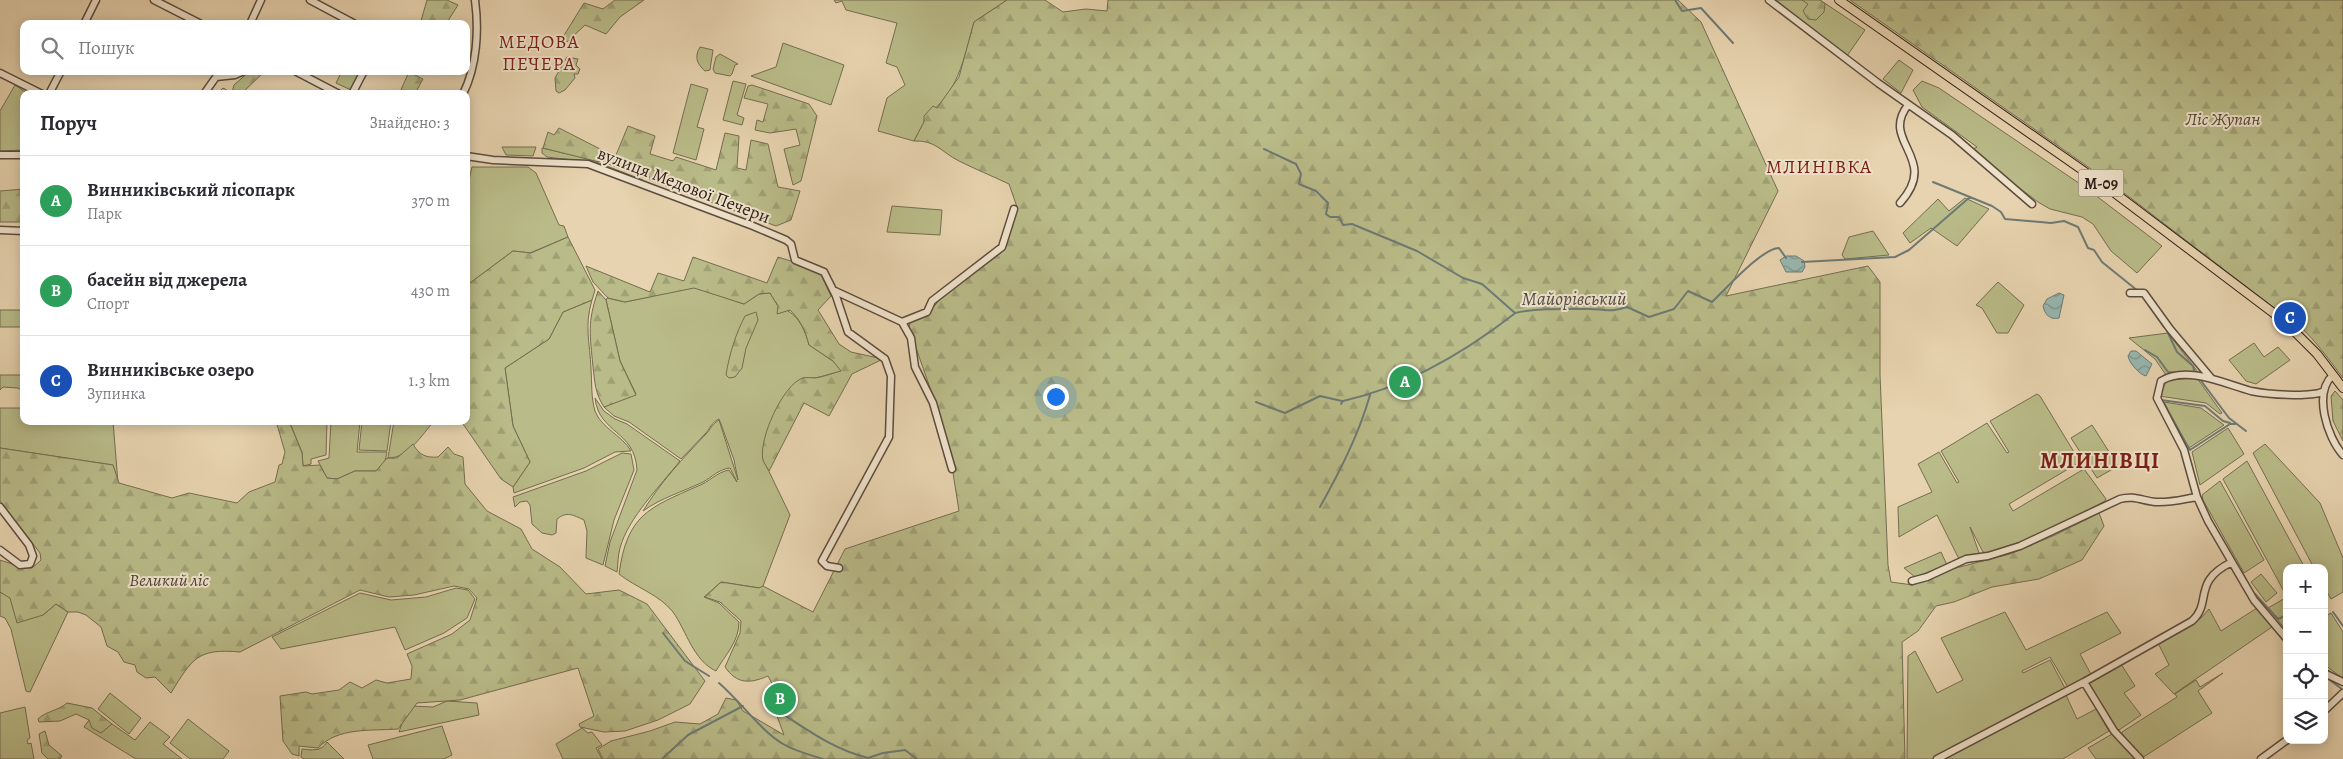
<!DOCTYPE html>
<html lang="uk">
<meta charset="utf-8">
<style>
body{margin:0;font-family:Alegreya,serif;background:#f2f2f3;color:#2b2b33}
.controls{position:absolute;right:15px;bottom:15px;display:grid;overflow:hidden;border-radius:10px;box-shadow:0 2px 12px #0003}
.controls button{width:45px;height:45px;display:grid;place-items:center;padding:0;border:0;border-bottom:1px solid #e1e1e2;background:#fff;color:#2b2b33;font:25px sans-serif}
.you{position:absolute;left:1055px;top:396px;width:18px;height:18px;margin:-12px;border:4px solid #fff;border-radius:50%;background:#1a73e8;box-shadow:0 0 0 8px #1a73e833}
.badge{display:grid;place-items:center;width:32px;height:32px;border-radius:50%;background:#8f2418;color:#fff;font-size:16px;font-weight:700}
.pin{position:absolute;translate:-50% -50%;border:2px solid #fff;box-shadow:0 1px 5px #0006}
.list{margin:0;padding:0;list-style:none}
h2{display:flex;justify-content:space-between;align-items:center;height:65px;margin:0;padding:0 20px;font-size:21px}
h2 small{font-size:16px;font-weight:400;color:#7c7c81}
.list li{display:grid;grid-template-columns:32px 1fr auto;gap:15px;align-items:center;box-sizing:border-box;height:90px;padding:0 20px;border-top:1px solid #e1e1e2}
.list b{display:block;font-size:19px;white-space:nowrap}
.list p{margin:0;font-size:16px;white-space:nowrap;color:#7c7c81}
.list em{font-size:16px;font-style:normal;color:#7c7c81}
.icon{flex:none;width:28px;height:28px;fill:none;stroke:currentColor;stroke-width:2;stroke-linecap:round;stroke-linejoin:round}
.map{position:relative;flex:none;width:2343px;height:759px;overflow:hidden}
.search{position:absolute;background:#fff;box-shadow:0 2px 12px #0003;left:20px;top:20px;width:450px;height:55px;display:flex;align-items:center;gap:12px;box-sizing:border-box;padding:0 18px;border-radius:10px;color:#7c7c81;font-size:19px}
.panel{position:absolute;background:#fff;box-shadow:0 2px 12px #0003;left:20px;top:90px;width:450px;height:335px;border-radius:10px}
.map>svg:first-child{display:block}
.green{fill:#b9bb88;stroke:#746d50}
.forest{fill:url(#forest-firs);stroke:#746d50}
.water{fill:url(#water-waves);stroke:#6d7a74}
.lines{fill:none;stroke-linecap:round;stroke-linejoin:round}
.stream{stroke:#6d7a74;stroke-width:2}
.minor-casing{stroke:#5c4c3e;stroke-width:9}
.major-casing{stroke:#2e1f19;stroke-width:10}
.minor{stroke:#efe2cb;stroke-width:6}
.major{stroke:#e7d3af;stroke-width:8}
.labels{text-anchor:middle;stroke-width:4;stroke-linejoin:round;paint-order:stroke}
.shield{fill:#efe2cb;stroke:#685a4e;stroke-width:1}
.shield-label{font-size:16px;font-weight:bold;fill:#2e1f19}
.park-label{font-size:18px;font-style:italic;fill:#514635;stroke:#efe2cb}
.street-label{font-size:18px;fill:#2e1f19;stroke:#efe2cb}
.neighbourhood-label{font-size:19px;letter-spacing:1px;fill:#7a1f14;stroke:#efe2cb}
.water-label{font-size:19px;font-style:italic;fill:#4e4d46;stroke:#efe2cb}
.district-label{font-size:22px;font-weight:bold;letter-spacing:1px;fill:#7a1f14;stroke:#efe2cb}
</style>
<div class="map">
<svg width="2343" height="759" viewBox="0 0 2343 759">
<defs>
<pattern id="forest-firs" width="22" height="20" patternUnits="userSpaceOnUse" patternTransform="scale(1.25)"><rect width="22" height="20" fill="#b9bb88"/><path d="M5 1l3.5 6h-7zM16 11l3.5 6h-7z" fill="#9fa075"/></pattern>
<pattern id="water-waves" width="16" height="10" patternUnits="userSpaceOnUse" patternTransform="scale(1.25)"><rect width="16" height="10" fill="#97b7b0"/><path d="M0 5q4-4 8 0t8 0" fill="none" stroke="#7c948e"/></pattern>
</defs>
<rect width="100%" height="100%" fill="#e7d3af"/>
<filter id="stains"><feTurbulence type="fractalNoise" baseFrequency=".004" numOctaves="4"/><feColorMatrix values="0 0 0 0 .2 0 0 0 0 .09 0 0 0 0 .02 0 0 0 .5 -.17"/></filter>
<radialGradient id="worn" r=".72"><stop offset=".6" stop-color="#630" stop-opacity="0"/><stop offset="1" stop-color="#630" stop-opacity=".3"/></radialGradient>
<path class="green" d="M834,0H1007L974,22C964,58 958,95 925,116L924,122L914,141L878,131L887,98L905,85L897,67L886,63L897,23L846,10L842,1L836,3Z
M1776,0H1820L1865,30L1847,56Z
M783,43L844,65L831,105L751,76L776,67Z
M700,47L713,50L710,70L705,71C697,64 694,57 700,47Z
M720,54L738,64L735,65L732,74L730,76L715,73L713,69L716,57Z
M1899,60L1913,70L1901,93L1883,79Z
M342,71H361L351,90L336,83Z
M733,81L746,84L737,115L744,118L742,125L723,120Z
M1922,81L1939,88L2086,188L2162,246L2137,273L2111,251L2093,224L2082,217L2050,209L2038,202L2010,181L2008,182L1973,149L1977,147L1922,107L1913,90Z
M691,84L708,89L697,127L704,129L696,160L673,153Z
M15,85L28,94H24V150L0,151V111Z
M502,147H536L533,156L506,155Z
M542,148L589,159L643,180L639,181L589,162L547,157L542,153Z
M472,167H528L536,173L559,225L564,226L568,237L530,253L513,251L466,286V193Z
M1965,198L1989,209L1957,246L1931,228L1910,243L1903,233L1938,199L1949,211Z
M892,206L942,210L940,235L887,232Z
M1873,231L1889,255L1845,259L1842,255L1849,237Z
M1998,282L2024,305L2008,333H1997L1982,308L1976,305Z
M694,287L744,304L759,294L770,293L778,306C797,313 804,326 809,345L833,361L842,371L816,378H803L796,382L779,404L763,459L790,515L763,586L760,588L721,582L704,597L719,603L739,622C739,642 725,655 716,671C693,660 687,632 673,612C660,595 635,587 619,574C627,515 648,508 698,486C709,482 717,472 729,470L737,482L730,468C719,469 712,477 703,482C682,492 661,498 643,511C660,483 683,458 706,434C711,429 711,425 719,420L738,480L734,460L721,424L719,419C711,423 711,427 706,433C698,442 689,450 681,459L629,422L614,416L604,407L636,394L620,361L606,300L607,298L625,302Z
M592,300C584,327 590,342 591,369C592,383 591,398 595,411C601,428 623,436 631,451L615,452L584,468L514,493L513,487L530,462L513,426L505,368L549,339L563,312Z
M0,310H24V327H0Z
M2168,333L2198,372L2166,375L2155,359L2129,338Z
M2254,343L2264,357L2278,347L2290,360L2256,384L2246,381L2229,360Z
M0,375H24V392L18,388L3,387L0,390Z
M2197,378L2222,413L2220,414L2206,403L2159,396L2167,380Z
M2037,394L2040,396L2080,462L2009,504L2013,511L2084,469L2106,499L2105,501L2038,536L1987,553L1983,552L1970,527L1979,553L1959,559L1937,515L1899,537L1898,507L1932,492L1918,464L1939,452L1957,483L1959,482L1941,451L1987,423L2007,453L2009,452L1990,421Z
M595,398L604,411L615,419L627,424L680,461C661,485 628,518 620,548C618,555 618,564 617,572L605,566L610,542L637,470C635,430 599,434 595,398Z
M2164,402L2201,408L2224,425L2189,448Z
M0,408H24V421H113L118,483L113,465L0,448Z
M289,421H327L326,455L311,459V464L303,466L302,452Z
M331,421H360L357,452H387C386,460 383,466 376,471H355L337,479L327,478L318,461L329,458Z
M362,421H391L387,451L359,450Z
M394,421H434C422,435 408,458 388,458Z
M2092,425L2118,466L2097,478L2071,438Z
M2228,428L2244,454L2200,485L2192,452Z
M2265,444L2320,503L2343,558V592L2331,599L2324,587V568H2314L2253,453Z
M622,453L631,454L634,470L614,520L603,565L586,558L587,531L584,520C573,515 567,511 557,519L556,533L552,535L542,533L532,524L530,505L527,501L520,502L515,507L513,497L586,471Z
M2247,461L2305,568H2287V630H2286L2268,608L2287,597L2223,479Z
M2220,481L2264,560L2244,573L2203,500L2202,495Z
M1941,552L1947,565L1915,577L1904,568Z
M2261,574L2277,593L2266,602L2251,582Z
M456,588L468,590L475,599L467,618L444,633L405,650L395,627L281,649L272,637L360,593L391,600L426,597Z
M0,592L43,615L56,604L68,612L30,692L26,691L11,629L5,618L0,616Z
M2257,608L2272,627L2174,694L2155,674L2169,665L2158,643L2201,618L2209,609L2221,631Z
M2005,612L2026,650L2107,612L2121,633L2080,654L2092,676L2069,689L2050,657L2022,671L2023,673L2050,660L2066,690L1933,759H1907L1908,656L1915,651L1937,693L1963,680L1941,638Z
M2331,613L2343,632V679L2324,664V617Z
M2121,664L2135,686L2124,693L2141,715L2119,730H2116L2088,684Z
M2223,673L2198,691L2212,713L2142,758L2122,738V732L2177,697L2175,694L2196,680L2200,687Z
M110,693L141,718L129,734L98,709Z
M2066,695L2077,719L2096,709L2109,731L2063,759H1942Z
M447,701L477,703L479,715L399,732L406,711L410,706L433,707Z
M25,707L30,738L27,740L28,744L31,743L34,759H0V713Z
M188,719L229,751L223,759H190L170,743Z
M89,720L112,724L135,740L150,722L170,737L163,744L182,759H136L84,727Z
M442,726L452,755L444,759H373L368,745Z
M582,728L588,733L592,732L602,745L596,748L602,759H563L556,744Z
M2112,734L2135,759H2096L2088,748Z
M327,742L344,759H304L301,757L302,749C312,750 321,752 327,742Z"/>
<path class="forest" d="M427,0H447L458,5L446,24H420Z
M615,0H644L620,17L606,34L585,25L567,42L558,45L584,3L603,9Z
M1007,0H1045L1063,12L1086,9L1107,11L1108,0H1678L1701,22L1778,191L1726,296L1868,266L1880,282V375L1888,565L1891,582L1913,585L1952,569L2010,554L2055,535L2099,513L2104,526L2082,560L2039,579L1992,587L1954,602L1936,606L1918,631L1902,642L1905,759H603L598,749L611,741L650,731L675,722L700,724L718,714L726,698L736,700L743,711L784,735L777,716L778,702L776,691L768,676C749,684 737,684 725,667L740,633L741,621L720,602L705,597L721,582L759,588L763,586L813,612L845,549L959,511L953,473L954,466L935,402L909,328L910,322L929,312L943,296L1002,247L1017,207L1009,184C992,176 975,169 959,161C941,152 936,140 914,141L924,122V116L933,106L937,108L959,77L974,22Z
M1802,0H1820L1825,4L1824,12L1816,20L1808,19L1803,11L1808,4Z
M1850,0H2343V378C2323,352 2304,323 2273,307L2111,183Z
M567,57L578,59L576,65L580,69L578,74H574L575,78L565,90L559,93L556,91L555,78Z
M250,71H265L241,94H217L223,88L232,93L234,85Z
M409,72L423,79L417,90L423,94H399Z
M752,85L809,104L817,116L801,181L793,185L784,149L800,145L796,129L770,133L755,130L757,120L763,122L768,104L744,98L748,86Z
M628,126L655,136L650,154L673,161L676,157L716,170L725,133L739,136L737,168L746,170L751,140L768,144L778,187L800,191L791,220L776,226L650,180V177L644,175L643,177L603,162L608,152L616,155Z
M559,128L604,151L599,162L543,148L548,132L554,135Z
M24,189V222H0V191Z
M568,237L595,290L592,300L563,312L549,339L505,368L513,426L530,462L513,487L501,479L461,421H466V286L513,251L531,253Z
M693,257L767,283L778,257L819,270L831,296L818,310L839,344L851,352L883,359L852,374L829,416L804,403L769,471C767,467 764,463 763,460C758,440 783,384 803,378C806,377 811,378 815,378C823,377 833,373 841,371L833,361L809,345C805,330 801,321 790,310L777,314L778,306L770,293L759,294L744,304L694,288L625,302L608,298L593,282L586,266L650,292L658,273L684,281Z
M598,291L606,300L620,361L636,395L604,407C595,393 595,383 593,367C590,334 587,323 598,291Z
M756,312L758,320L746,348L742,368L735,377L729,378L726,375C729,355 736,333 745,316Z
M2335,391L2343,400V441L2333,421L2331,396Z
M276,421H289L302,453L303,466L320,465L327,478L337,479L355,471H376L387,458H397L413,444C419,455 426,458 438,457L448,447L454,454L463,457L465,484L487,511L521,529L532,549L560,567L586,594L619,590L647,604L705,681L690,704L658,720L625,731L604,732L580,727L579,724L594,716L578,668L460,700L417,703L398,729C370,731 338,727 318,748L299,746V756L292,754L283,741L280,696L306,692L312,694L339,690L350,682L362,688L376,680L387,683L411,679L412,666L407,654L452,634L470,620L477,598L469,589L454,586L414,595L389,597L360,590L240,652C197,648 192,659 171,693L155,677L146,678L137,672L135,665L124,662L118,652L107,646L101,627L86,615L78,612H68L56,604L43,615L17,623L10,598L0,592V560L21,567L32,568L41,560L40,553L0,501V448L113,465L119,483L172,498L189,493L237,503L249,492L275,482L279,465L282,464L285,452Z
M67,703L92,708L112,724L101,733L92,728L89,720L76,714L60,721L39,722L38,719C46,711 58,711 67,703Z
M45,731L49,745L62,756L60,759H48L42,753L39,734Z"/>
<path class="water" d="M1786,256H1796L1804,261L1805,267L1802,272H1786L1780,260Z
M2059,293L2064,295L2059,318C2050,320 2045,315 2043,306L2047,299Z
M2131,351H2136L2152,364L2146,376C2140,375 2129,363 2128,356Z"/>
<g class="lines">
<path class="stream" d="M1675,0L1682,11L1701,8L1733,43
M1264,149L1296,164L1301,174L1299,184L1316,191L1328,203L1326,214L1330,217H1339L1343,225L1352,224
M1933,182L1992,206L2001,212L2005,219L2051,223L2064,221L2078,227L2088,248L2094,250L2102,262L2138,291
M1352,224L1417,251L1463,278L1482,284L1515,313C1538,308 1564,309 1589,309C1606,309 1609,313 1627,307L1649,317L1674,309L1688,291L1712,302C1725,290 1762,248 1779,248L1786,258
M1802,262L1895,257L1909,250L1970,197
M2148,304L2164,327
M2167,331L2177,352L2193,366L2195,374
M2145,350L2157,357L2168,372L2178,373
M2199,378L2229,418L2246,431
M2161,400L2205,406L2223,421L2230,423
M1256,402L1285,413L1320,396L1342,401
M1341,404L1343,401C1405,387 1464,353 1514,314
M2167,411L2190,450L2230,424H2235
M1320,507C1340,471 1359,434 1370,395
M2255,594L2278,619L2287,615
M2333,612L2343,626
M663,633L685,661L709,676
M2324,668L2333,674
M2326,677L2343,690
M719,683C740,701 761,731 783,744C795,751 810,755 823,759
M780,694L783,703L781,713C811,732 833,749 868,758L883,753L905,750L917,759
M778,700L776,704L782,702
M662,759L688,735L743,706"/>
<defs>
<path id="minor" d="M154,0L201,24
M310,0L355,24
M1769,0L1878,83L1952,135L2032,204
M84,24L96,0
M250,24L261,0
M295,71L339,94
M0,73L42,94
M49,94L61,71
M204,94L216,77L235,75L244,71
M352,94L364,71
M463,94C477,66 479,30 475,0
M0,155H24
M466,156L493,160L588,164L753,226L786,240L791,244L795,260L824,272L836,296L848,332L885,359L891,376L889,437L822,561L827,566L839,568
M1900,203C1941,158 1879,142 1908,105
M0,230L24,231
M833,290L902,322L911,338L915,367L933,403L952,469
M2130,293H2144L2170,329L2211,378
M902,322L927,312L932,301L1002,247L1014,209
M2333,375C2313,393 2327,437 2343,455
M0,507L29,545L33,556L30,564L20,565L0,550
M1912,581L1927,577L1966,559L1988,556L2020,546L2120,499C2134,495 2143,501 2156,502C2170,503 2184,499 2197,497
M2287,639L2254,600L2208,521L2197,497L2184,450L2157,398L2161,381C2187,365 2225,384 2251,391C2266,394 2286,395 2301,395C2309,394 2318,395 2324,391
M2324,673L2343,682
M2084,682L2114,731L2140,759
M2324,711L2343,693
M1937,759L2084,682L2192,621C2213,602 2191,582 2232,562
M2261,759L2287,740"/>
<path id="major" d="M1839,0L2108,188L2284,321L2317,354L2343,388"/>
</defs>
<use href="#minor" class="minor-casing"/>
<use href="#major" class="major-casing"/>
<use href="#minor" class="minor"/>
<use href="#major" class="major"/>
</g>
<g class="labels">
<rect class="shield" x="2078.5" y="169.5" width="45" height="27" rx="4"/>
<g class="shield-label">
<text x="2101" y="189">М-09</text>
</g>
<g class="park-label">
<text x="2223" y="125">Ліс Жупан</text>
<text x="169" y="586">Великий ліс</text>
</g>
<g class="street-label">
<text transform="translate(684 185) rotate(21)" y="6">вулиця Медової Печери</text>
</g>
<g class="neighbourhood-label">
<text x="539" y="48">МЕДОВА<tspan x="539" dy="22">ПЕЧЕРА</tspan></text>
<text x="1819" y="173">МЛИНІВКА</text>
</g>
<g class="water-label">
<text x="1574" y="305">Майорівський</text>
</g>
<g class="district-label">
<text x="2100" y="468">МЛИНІВЦІ</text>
</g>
</g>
<rect width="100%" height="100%" filter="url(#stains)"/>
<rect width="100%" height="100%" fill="url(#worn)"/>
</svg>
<div class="controls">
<button>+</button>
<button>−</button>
<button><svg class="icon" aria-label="locate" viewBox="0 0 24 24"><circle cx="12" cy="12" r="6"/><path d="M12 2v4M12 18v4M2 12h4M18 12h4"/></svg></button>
<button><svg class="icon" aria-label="layers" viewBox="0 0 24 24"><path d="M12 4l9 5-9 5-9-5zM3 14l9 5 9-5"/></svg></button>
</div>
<div class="you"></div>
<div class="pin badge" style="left:1405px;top:382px;background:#2e9e5b">A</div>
<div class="pin badge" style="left:780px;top:699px;background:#2e9e5b">B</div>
<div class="pin badge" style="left:2290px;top:318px;background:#1a4fb4">C</div>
<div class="search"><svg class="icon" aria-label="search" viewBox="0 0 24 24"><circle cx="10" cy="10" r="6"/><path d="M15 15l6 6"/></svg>Пошук</div>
<section class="panel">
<h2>Поруч<small>Знайдено: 3</small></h2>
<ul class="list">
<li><span class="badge" style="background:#2e9e5b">A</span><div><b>Винниківський лісопарк</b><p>Парк</p></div><em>370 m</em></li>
<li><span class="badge" style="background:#2e9e5b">B</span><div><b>басейн від джерела</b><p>Спорт</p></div><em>430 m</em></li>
<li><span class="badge" style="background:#1a4fb4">C</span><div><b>Винниківське озеро</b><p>Зупинка</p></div><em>1.3 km</em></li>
</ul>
</section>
</div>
